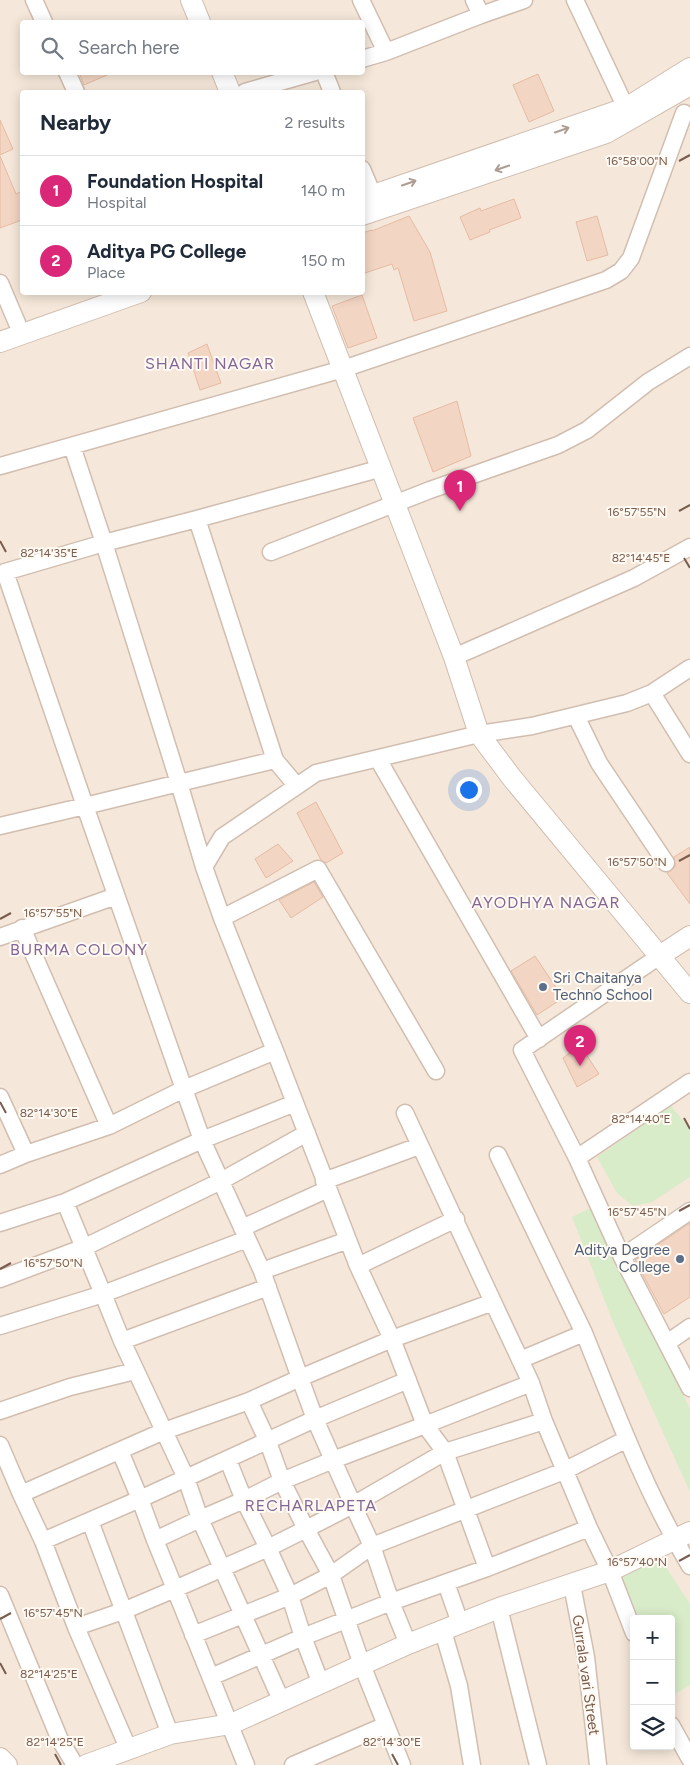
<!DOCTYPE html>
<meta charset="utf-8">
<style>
body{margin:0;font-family:Figtree,sans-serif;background:#f2f2f3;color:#1f2937}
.controls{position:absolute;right:15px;bottom:15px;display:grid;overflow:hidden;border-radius:5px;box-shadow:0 2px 12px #0003}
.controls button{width:45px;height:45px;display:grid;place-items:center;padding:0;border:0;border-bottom:1px solid #e0e1e3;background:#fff;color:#1f2937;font:25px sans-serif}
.you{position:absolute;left:468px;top:789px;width:18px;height:18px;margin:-12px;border:4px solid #fff;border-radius:50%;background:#1a73e8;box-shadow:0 0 0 8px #1a73e833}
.badge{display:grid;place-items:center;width:32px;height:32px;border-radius:50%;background:#db2777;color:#fff;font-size:16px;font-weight:700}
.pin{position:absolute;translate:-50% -41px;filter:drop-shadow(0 1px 2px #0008)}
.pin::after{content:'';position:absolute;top:26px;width:18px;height:15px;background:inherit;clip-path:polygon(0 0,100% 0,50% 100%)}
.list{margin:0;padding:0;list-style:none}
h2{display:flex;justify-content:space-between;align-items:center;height:65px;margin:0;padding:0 20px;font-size:21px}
h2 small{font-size:16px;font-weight:400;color:#747a83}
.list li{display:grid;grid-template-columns:32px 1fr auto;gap:15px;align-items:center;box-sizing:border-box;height:70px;padding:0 20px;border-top:1px solid #e0e1e3}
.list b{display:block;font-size:19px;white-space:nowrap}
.list p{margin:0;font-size:16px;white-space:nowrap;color:#747a83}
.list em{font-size:16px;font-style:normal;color:#747a83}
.icon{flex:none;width:28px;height:28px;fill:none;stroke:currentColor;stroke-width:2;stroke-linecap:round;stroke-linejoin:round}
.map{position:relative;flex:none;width:690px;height:1765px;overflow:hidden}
.search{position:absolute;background:#fff;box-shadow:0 2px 12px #0003;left:20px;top:20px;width:345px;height:55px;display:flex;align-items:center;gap:12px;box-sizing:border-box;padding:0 18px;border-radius:5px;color:#747a83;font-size:19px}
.panel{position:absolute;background:#fff;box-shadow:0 2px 12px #0003;left:20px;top:90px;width:345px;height:205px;border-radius:5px}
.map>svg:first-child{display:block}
.residential{fill:#f5e8da;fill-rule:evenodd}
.green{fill:#d8ecc9}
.building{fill:#f3d5c3;stroke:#e6bba3}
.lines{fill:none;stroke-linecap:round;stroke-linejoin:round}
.minor-casing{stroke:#d1beb0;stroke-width:19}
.tertiary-casing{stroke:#d1beb0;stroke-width:22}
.minor{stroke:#fff;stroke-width:16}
.tertiary{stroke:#fff;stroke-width:20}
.oneway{stroke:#af9d94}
.ticks{fill:none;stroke:#7a5c4d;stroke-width:2}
.service-dot{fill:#5c6f8a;stroke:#fffaf3;stroke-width:2}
.labels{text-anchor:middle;stroke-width:4;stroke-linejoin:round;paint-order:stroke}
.service-label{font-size:15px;fill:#4e5e75;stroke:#fffaf3;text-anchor:start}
.street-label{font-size:15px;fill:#7a5c4d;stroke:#fffaf3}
.neighbourhood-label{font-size:16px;letter-spacing:1px;fill:#846695;stroke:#fffaf3}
.ticks-label{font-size:12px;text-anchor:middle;fill:#7a5c4d;stroke:#fffaf3;stroke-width:4;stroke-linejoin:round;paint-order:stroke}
</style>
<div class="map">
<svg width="690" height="1765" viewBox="0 0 690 1765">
<rect width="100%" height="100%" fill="#fdf6ec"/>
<path class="residential" d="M0,0H690V1765H0ZM22,22H362V72H22ZM22,92H362V292H22ZM634,1619H671V1746H634Z"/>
<path class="green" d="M671,1106L690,1129V1177L652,1202L633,1206L617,1193L597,1157Z
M594,1206L690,1409V1492L613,1322L572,1217Z
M658,1555L690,1604V1685L672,1696L671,1619H639L621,1575Z"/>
<path class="building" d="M79,72H114L84,85Z
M538,74L554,111L529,122L513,85Z
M0,120L13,149L0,155Z
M0,156L16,194L22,191V220L0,228Z
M514,199L521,218L489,230L490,232L470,240L460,217L480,208L481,211Z
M409,216L430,252L447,311L414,321L398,268L394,270L392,264L362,274V233L372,230V231Z
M597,216L608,255L587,261L576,222Z
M362,295L377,338L348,348L332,306Z
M207,344L221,383L200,390L188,353Z
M457,401L471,456L433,472L413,418Z
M316,802L343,853L326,863L321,860L297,813Z
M278,844L293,861L266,878L255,859Z
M690,847V904L667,873L675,867L674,857Z
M314,882L323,897L291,918L279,900Z
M535,956L563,998L537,1015L511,971Z
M580,1045L599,1074L577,1087L563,1058Z
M690,1223V1297L664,1314L635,1260Z"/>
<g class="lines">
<defs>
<path id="minor" d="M34,0L44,22
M361,0L386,52L362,59
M575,0L626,108
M481,15L524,0
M386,52L481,15L474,0
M67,72L76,92
M324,72L332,92
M245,92L315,72
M362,169L373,195
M0,283L17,323
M72,446L104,543L197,519L275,760L179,783L204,867L222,837L316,773L479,734L532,726L627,703L652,693L690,668
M0,466L343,369L606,280L621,271L631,258L684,113
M197,519L382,468
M271,552L430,490L558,445L587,430L648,382L690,356
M5,572L104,543L179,783L85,806L184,1089L275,1051L222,918L204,867
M0,574L5,572L85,806L0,826
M454,657L634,578L690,547
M652,693L690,754
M576,716L599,763L666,863
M378,759L539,1039
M275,760L296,785
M222,918L318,869L436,1071
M22,928L109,1126
M0,937L116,896
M658,957L522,1050L577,1158L622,1257L690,1388
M0,1097L26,1154L109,1126L184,1089L202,1140L262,1271L300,1378L392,1339L358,1266L275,1051
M405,1113L493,1302
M498,1155L584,1333
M577,1158L690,1082
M0,1165L26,1154
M324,1181L419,1146
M0,1223L65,1202
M242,1228L328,1189
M622,1257L690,1211
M358,1266L456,1219
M262,1271L348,1240
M0,1279L85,1247L221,1181L307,1133
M493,1302L531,1383L425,1425L392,1339Z
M0,1326L103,1294L65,1202L202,1140L295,1103
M122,1341L268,1287
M667,1343L690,1327
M520,1360L584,1333C616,1412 646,1493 690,1566
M0,1411L70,1387L135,1371
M544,1421L589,1528
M0,1445L21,1494L164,1431L122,1341L103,1294L247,1239
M228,1460L244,1500L200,1519L186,1478L315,1419L300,1378L249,1401L164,1431L186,1478L140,1499L155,1540L200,1519L282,1702
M21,1494L43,1541L140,1499L120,1451
M90,1521L170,1734
M155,1540L175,1589L268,1548L244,1500L282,1481L268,1442L249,1401
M43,1541L76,1627L128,1748
M487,1568L589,1528L610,1571L634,1633
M446,1583L460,1623
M572,1585L586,1657L598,1765
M0,1595L60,1740L75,1765
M499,1608L538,1765
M76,1627L123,1611L175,1589L246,1765
M443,1631L459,1686L472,1765
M193,1635L290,1596L331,1575L372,1546L353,1505L445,1452L544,1421L531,1383
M211,1677L303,1637L290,1596L268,1548L306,1529L282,1481L333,1460L315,1419L408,1380
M321,1684L303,1637L391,1602L372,1546L564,1471L627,1439
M671,1725L690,1759
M293,1765L386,1725
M402,1765L362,1665L331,1575L306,1529L353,1505L333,1460L425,1425L445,1452L487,1568L391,1602L408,1644"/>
<path id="tertiary" d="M191,0L200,22
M222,72L230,92
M362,199L626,108L690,68
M362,215L606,133L690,85
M313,292L454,657L479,734L512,778L690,993
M0,342L141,292
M658,957L690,936
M0,1758L7,1765
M86,1765L170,1734L231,1724L408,1644L499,1608L610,1571L690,1532"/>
</defs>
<use href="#minor" class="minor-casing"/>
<use href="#tertiary" class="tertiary-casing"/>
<use href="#minor" class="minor"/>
<use href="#tertiary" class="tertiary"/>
</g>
<defs><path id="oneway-shaft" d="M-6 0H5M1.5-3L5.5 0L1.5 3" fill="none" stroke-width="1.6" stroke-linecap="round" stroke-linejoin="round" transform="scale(1.25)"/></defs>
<g class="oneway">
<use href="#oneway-shaft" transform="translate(562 130) rotate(-19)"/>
<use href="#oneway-shaft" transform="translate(502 168) rotate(161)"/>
<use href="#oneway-shaft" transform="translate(409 183) rotate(-19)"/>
</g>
<path class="ticks" d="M679,161L690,155M679,511L690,505M0,541L6,552M684,558L690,568M679,861L690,855M0,919L11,913M0,1102L6,1113M684,1118L690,1129M679,1211L690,1205M0,1269L11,1263M679,1561L690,1555M0,1619L11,1613M0,1663L6,1674M55,1754L61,1765M392,1754L398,1765"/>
<g class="service-dot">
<circle cx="543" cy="987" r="5"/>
<circle cx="680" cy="1259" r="5"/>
</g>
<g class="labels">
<g class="service-label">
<text x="553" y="983">Sri Chaitanya<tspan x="553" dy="17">Techno School</tspan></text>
<text x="670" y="1255" text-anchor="end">Aditya Degree<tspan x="670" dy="17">College</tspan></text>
</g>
<g class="street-label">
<text transform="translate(586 1675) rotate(82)" y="5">Gurrala vari Street</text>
</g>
<g class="neighbourhood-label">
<text x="210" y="369">SHANTI NAGAR</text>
<text x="546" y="908">AYODHYA NAGAR</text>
<text x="79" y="955">BURMA COLONY</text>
<text x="311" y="1511">RECHARLAPETA</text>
</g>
</g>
<g class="ticks-label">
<text x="637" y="165">16°58'00"N</text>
<text x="637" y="516">16°57'55"N</text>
<text x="49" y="557">82°14'35"E</text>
<text x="641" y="562">82°14'45"E</text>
<text x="637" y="866">16°57'50"N</text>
<text x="53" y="917">16°57'55"N</text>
<text x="49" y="1117">82°14'30"E</text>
<text x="641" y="1123">82°14'40"E</text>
<text x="637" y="1216">16°57'45"N</text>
<text x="53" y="1267">16°57'50"N</text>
<text x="637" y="1566">16°57'40"N</text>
<text x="53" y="1617">16°57'45"N</text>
<text x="49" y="1678">82°14'25"E</text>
<text x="55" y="1746">82°14'25"E</text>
<text x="392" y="1746">82°14'30"E</text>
</g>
</svg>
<div class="controls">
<button>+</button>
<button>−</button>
<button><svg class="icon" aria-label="layers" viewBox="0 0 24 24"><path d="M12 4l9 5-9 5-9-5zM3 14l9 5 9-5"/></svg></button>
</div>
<div class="you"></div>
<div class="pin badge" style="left:460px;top:511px">1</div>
<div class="pin badge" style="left:580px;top:1066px">2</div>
<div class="search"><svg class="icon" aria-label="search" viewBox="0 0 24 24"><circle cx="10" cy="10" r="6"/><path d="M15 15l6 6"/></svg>Search here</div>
<section class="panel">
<h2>Nearby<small>2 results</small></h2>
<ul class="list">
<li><span class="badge">1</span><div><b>Foundation Hospital</b><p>Hospital</p></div><em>140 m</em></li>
<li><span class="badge">2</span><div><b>Aditya PG College</b><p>Place</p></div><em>150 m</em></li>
</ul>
</section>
</div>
